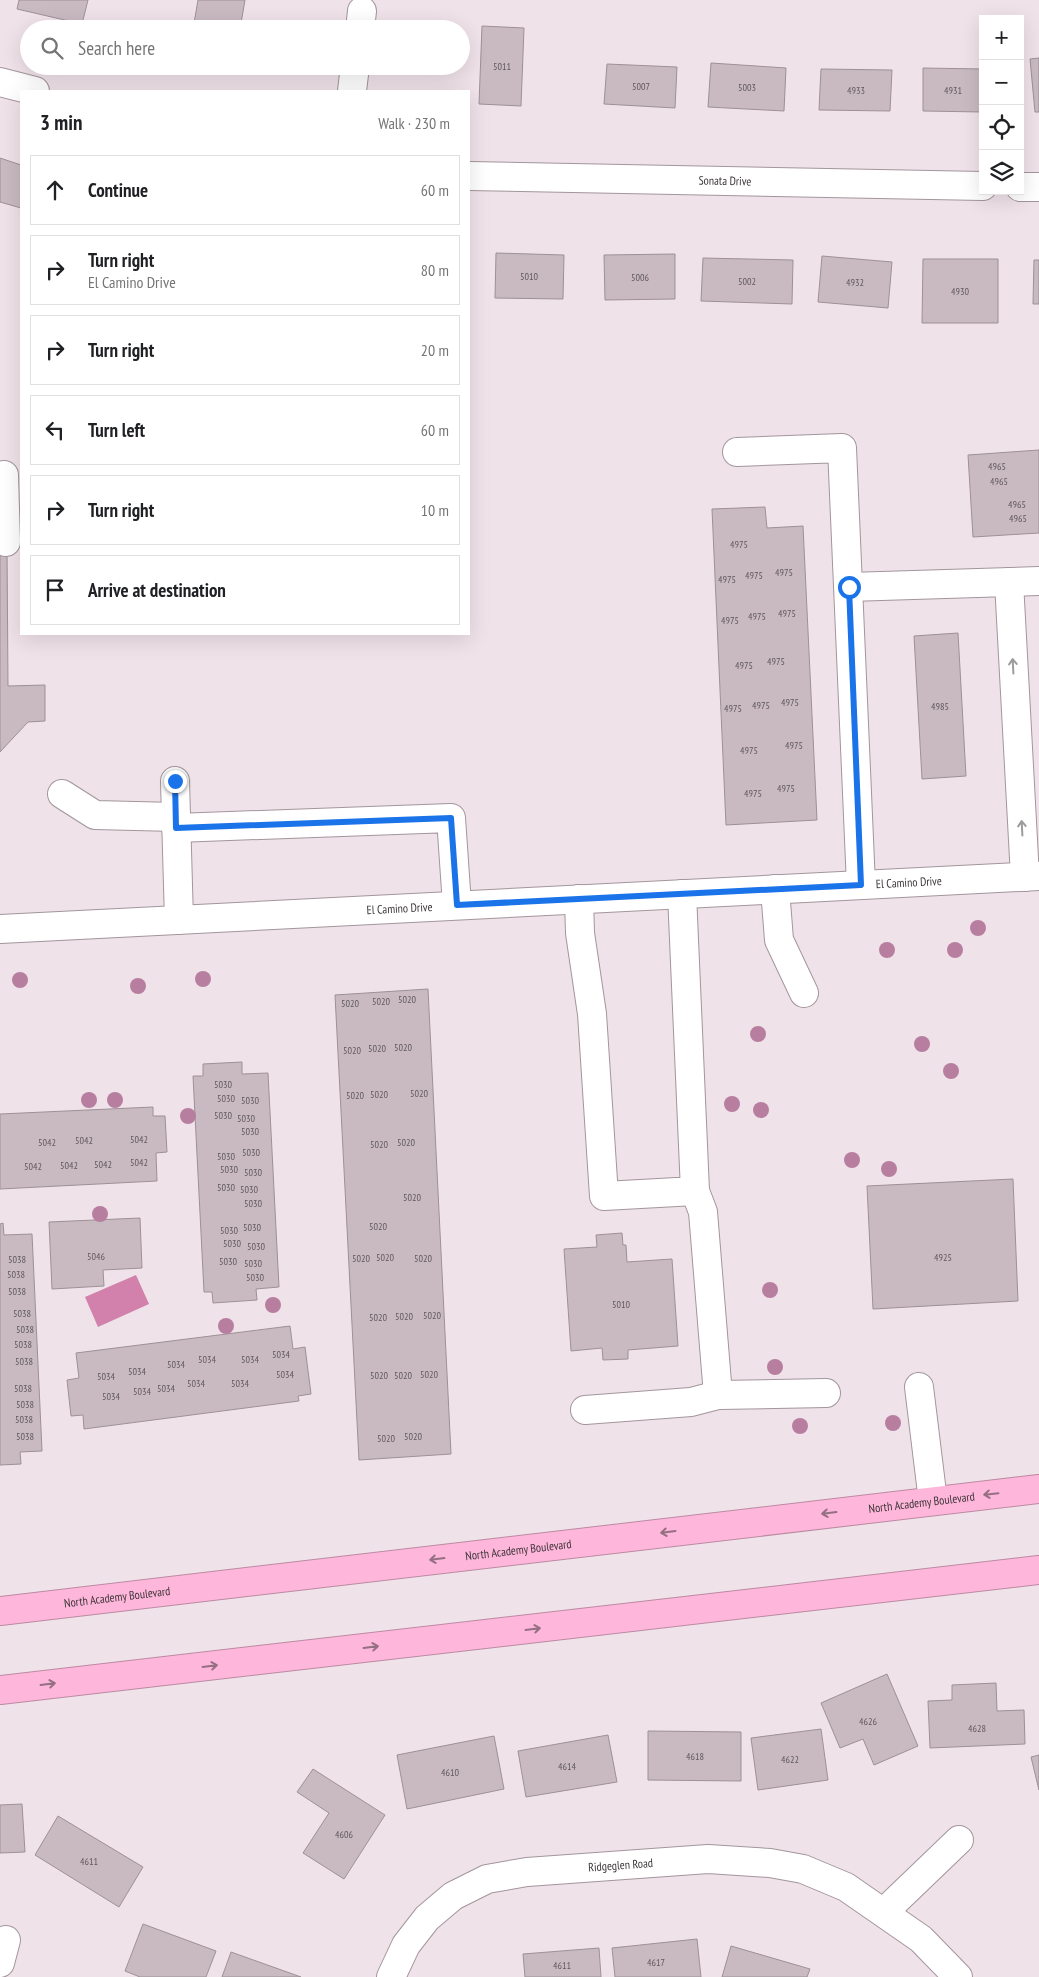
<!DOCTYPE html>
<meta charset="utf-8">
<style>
body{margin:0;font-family:"PT Sans Narrow",sans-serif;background:#f6f6f6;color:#202124}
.controls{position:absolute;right:15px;top:15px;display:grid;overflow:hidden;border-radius:0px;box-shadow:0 5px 20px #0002}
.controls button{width:45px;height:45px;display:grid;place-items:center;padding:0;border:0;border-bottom:1px solid #e0e0e0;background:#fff;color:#202124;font:25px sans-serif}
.stop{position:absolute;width:15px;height:15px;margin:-11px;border:4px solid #1a73e8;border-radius:50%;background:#fff}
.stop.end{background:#1a73e8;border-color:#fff;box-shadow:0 1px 5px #0008}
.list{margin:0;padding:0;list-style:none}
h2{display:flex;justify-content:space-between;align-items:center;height:65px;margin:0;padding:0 20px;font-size:21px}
h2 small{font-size:16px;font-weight:400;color:#757577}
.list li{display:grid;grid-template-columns:32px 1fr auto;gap:15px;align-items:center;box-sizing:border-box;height:70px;margin:0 10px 10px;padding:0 10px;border:1px solid #e0e0e0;border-radius:0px}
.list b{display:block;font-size:19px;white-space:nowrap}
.list p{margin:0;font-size:16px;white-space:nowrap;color:#757577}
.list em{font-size:16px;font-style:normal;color:#757577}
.icon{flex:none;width:28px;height:28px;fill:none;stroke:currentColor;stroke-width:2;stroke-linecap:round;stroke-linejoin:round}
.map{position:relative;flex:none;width:1039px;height:1977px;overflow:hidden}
.search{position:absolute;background:#fff;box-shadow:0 5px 20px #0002;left:20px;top:20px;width:450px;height:55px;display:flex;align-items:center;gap:12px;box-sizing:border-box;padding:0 18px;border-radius:28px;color:#757577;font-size:19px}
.panel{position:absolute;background:#fff;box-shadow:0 5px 20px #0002;left:20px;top:90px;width:450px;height:545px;border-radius:0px}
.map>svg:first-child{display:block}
.water{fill:#d181ac}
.building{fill:#c9bac1;stroke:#9d9096}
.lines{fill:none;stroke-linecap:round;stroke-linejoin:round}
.minor-casing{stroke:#a3959c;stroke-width:30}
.highway-casing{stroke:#bb8aa2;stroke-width:30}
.minor{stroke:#fff;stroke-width:28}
.highway{stroke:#ffb6db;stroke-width:28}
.tree{fill:#b87ea0}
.oneway{stroke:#9e9b9c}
.oneway2{stroke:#947082}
.route{stroke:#1a73e8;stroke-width:6}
.labels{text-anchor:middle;stroke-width:5;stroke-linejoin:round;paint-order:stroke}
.number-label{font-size:10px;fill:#5f585b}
.street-label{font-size:12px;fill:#3c3739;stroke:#fff}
</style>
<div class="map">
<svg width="1039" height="1977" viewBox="0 0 1039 1977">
<rect width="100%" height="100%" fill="#f0e2e9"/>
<path class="water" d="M136,1275L149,1304L98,1327L85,1297Z"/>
<path class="building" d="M19,0H88L82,24L17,9Z
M198,0H245L240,29H193Z
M482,26L524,28L521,106L479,104Z
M1039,58V112H1035L1030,59Z
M711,63L786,68L784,111L708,107Z
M607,64L677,67L675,108L604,104Z
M923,68L983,69V112L923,111Z
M821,69L892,70L890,111L819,110Z
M0,158L21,165V208L0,202Z
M496,253L564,255L563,299L495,298Z
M675,254V299L605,300L604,255Z
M822,256L892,262L888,308L818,302Z
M703,258L793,260L792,304L701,301Z
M923,259H998V323H922Z
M1034,260H1039V304H1033Z
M1039,450V533L973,537L968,455Z
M765,507L767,528L803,526L817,820L726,825L712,509Z
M0,547H7L8,686L45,685V721L28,722L0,752Z
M958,633L966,776L922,779L914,636Z
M428,989L451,1454L359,1460L335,995Z
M242,1062V1074L268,1073L279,1287L256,1289L257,1300L213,1303L212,1292H204L193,1076H203V1064Z
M153,1107V1116H165L167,1152L156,1153L157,1181L0,1189V1114Z
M1013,1179L1018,1301L873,1309L867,1186Z
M140,1218L142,1268L103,1270L104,1286L52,1289L49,1222Z
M3,1223L4,1235L32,1234L42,1451L20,1452L21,1464L0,1465V1224Z
M622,1233L623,1245H626L627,1262L672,1259L678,1346L628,1350V1359L603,1360L602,1348L571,1351L564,1249L597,1247L596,1235Z
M290,1326L293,1349L305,1347L311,1394L298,1396L299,1401L84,1429L83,1415L71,1416L67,1380L79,1378L76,1353Z
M887,1674L918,1746L874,1765L863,1739L840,1748L821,1703Z
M996,1683L997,1711L1024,1710L1025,1744L930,1748L928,1701L952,1700V1685Z
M821,1729L828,1780L758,1790L751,1738Z
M648,1731L741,1732V1781L648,1780Z
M608,1735L617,1782L526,1797L518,1751Z
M494,1736L504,1789L407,1809L397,1755Z
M1039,1755V1790L1031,1757Z
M313,1769L385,1815L344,1879L303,1853L329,1813L297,1792Z
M22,1804L25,1852L0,1853V1805Z
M58,1816L143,1867L119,1907L35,1855Z
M143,1924L216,1951L206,1977H140L125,1971Z
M697,1939L701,1977H615L612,1948Z
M731,1946L810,1969L807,1977H722Z
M599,1948L601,1977H525L523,1954Z
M231,1952L301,1977H222Z"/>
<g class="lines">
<defs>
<g id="minor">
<path d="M360,29L362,11"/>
<path d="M0,82L35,91"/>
<path d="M352,91L355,66"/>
<path id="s1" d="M469,176L983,186"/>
<path d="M1020,187H1039"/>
<path d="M737,452L842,448L861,885"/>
<path d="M4,475L6,542"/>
<path d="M1009,582L1025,877"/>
<path d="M849,587L1039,581"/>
<path d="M175,781L179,920"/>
<path d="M62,794L95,815L176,817"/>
<path d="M176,828L451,818L457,905"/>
<path d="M775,889L779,940L804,993"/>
<path d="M579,899L580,933L592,1014L604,1196L695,1191L682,894"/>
<path id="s2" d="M0,929L1039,876"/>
<path d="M695,1191L703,1212L718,1395"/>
<path d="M919,1387L933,1501"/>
<path d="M585,1410L691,1402L718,1395L826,1393"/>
<path d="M884,1912L959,1840"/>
<path d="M0,1963L6,1940"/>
<path id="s3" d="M391,1977L406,1945L427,1918L453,1896L487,1879L527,1872L708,1859L770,1863L803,1869L846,1887L921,1939L958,1977"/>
</g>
<g id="highway">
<path id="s4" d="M0,1611L1039,1489"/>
<path d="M0,1690L1039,1570"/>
</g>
</defs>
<use href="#minor" class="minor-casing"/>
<use href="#highway" class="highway-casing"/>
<use href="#minor" class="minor"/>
<use href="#highway" class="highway"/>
</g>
<g class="tree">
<circle cx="978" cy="928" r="8"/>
<circle cx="887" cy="950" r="8"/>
<circle cx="955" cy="950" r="8"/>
<circle cx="203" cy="979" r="8"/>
<circle cx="20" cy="980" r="8"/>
<circle cx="138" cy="986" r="8"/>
<circle cx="758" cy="1034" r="8"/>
<circle cx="922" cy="1044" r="8"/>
<circle cx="951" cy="1071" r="8"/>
<circle cx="89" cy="1100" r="8"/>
<circle cx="115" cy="1100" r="8"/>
<circle cx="732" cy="1104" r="8"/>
<circle cx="761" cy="1110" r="8"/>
<circle cx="188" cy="1116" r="8"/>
<circle cx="852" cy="1160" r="8"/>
<circle cx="889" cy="1169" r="8"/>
<circle cx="100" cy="1214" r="8"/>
<circle cx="770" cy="1290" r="8"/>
<circle cx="273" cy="1305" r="8"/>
<circle cx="226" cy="1326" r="8"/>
<circle cx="775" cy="1367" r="8"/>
<circle cx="893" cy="1423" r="8"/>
<circle cx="800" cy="1426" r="8"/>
</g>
<defs><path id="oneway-shaft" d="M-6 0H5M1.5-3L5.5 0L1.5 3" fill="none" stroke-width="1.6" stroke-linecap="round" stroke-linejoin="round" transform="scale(1.25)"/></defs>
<g class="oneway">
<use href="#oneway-shaft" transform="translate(1013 666) rotate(-93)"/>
<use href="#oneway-shaft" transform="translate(1022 828) rotate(-93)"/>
</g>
<g class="oneway2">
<use href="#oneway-shaft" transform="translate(991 1494) rotate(174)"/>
<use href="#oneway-shaft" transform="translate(829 1513) rotate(173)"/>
<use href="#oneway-shaft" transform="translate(668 1532) rotate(173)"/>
<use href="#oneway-shaft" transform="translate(437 1559) rotate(173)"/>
<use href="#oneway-shaft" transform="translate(533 1629) rotate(-7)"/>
<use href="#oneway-shaft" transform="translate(371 1647) rotate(-7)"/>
<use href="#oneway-shaft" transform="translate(210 1666) rotate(-7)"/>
<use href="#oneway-shaft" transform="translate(48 1684) rotate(-7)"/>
</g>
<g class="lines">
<path class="route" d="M175,781L176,828L451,818L457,905L861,885L849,587"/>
</g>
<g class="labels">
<g class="number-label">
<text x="502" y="70">5011</text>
<text x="641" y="90">5007</text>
<text x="747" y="91">5003</text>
<text x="856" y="94">4933</text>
<text x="953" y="94">4931</text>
<text x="529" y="280">5010</text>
<text x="640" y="281">5006</text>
<text x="747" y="285">5002</text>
<text x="855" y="286">4932</text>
<text x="960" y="295">4930</text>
<text x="997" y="470">4965</text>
<text x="999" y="485">4965</text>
<text x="1017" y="508">4965</text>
<text x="1018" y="522">4965</text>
<text x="739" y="548">4975</text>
<text x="784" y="576">4975</text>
<text x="754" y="579">4975</text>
<text x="727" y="583">4975</text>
<text x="787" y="617">4975</text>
<text x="757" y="620">4975</text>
<text x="730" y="624">4975</text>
<text x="776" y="665">4975</text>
<text x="744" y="669">4975</text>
<text x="790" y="706">4975</text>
<text x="761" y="709">4975</text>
<text x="940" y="710">4985</text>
<text x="733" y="712">4975</text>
<text x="794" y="749">4975</text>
<text x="749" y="754">4975</text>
<text x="786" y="792">4975</text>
<text x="753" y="797">4975</text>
<text x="407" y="1003">5020</text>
<text x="381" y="1005">5020</text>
<text x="350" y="1007">5020</text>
<text x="403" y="1051">5020</text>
<text x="377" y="1052">5020</text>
<text x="352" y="1054">5020</text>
<text x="223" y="1088">5030</text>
<text x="419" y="1097">5020</text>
<text x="379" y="1098">5020</text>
<text x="355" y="1099">5020</text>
<text x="226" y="1102">5030</text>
<text x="250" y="1104">5030</text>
<text x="223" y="1119">5030</text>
<text x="246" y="1122">5030</text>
<text x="250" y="1135">5030</text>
<text x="139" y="1143">5042</text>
<text x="84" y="1144">5042</text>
<text x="47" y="1146">5042</text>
<text x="406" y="1146">5020</text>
<text x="379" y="1148">5020</text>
<text x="251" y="1156">5030</text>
<text x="226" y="1160">5030</text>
<text x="139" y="1166">5042</text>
<text x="103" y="1168">5042</text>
<text x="69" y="1169">5042</text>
<text x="33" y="1170">5042</text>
<text x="229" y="1173">5030</text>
<text x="253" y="1176">5030</text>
<text x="226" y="1191">5030</text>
<text x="249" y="1193">5030</text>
<text x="412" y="1201">5020</text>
<text x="253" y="1207">5030</text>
<text x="378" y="1230">5020</text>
<text x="252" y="1231">5030</text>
<text x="229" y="1234">5030</text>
<text x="232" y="1247">5030</text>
<text x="256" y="1250">5030</text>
<text x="96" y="1260">5046</text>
<text x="385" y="1261">5020</text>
<text x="943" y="1261">4925</text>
<text x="361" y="1262">5020</text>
<text x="423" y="1262">5020</text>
<text x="17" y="1263">5038</text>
<text x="228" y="1265">5030</text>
<text x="253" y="1267">5030</text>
<text x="16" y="1278">5038</text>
<text x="255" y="1281">5030</text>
<text x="17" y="1295">5038</text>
<text x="621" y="1308">5010</text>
<text x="22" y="1317">5038</text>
<text x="432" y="1319">5020</text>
<text x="404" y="1320">5020</text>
<text x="378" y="1321">5020</text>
<text x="25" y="1333">5038</text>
<text x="23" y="1348">5038</text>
<text x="281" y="1358">5034</text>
<text x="207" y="1363">5034</text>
<text x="250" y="1363">5034</text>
<text x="24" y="1365">5038</text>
<text x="176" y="1368">5034</text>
<text x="137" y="1375">5034</text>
<text x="285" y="1378">5034</text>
<text x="429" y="1378">5020</text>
<text x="379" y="1379">5020</text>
<text x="403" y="1379">5020</text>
<text x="106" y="1380">5034</text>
<text x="196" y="1387">5034</text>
<text x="240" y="1387">5034</text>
<text x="23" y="1392">5038</text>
<text x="166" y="1392">5034</text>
<text x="142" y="1395">5034</text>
<text x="111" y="1400">5034</text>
<text x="25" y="1408">5038</text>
<text x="24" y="1423">5038</text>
<text x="25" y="1440">5038</text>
<text x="413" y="1440">5020</text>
<text x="386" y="1442">5020</text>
<text x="868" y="1725">4626</text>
<text x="977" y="1732">4628</text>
<text x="695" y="1760">4618</text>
<text x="790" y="1763">4622</text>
<text x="567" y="1770">4614</text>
<text x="450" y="1776">4610</text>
<text x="344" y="1838">4606</text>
<text x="89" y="1865">4611</text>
<text x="656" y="1966">4617</text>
<text x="562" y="1969">4611</text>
</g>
<g class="street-label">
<text dy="4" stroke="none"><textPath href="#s1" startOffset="256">Sonata Drive</textPath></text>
<text dy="4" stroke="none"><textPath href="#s2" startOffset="910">El Camino Drive</textPath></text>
<text dy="4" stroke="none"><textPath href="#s2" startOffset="400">El Camino Drive</textPath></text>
<text dy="4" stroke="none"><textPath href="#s4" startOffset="928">North Academy Boulevard</textPath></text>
<text dy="4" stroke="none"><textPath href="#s4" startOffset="522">North Academy Boulevard</textPath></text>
<text dy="4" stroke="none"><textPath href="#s4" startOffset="118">North Academy Boulevard</textPath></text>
<text dy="4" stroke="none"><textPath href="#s3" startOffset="276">Ridgeglen Road</textPath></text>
</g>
</g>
</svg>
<div class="controls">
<button>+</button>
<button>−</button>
<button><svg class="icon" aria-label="locate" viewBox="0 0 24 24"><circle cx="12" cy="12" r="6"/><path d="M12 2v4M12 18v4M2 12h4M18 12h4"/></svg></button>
<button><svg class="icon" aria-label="layers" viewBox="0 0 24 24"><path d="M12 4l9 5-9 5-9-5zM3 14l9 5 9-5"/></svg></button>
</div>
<div class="stop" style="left:849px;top:587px"></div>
<div class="stop end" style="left:175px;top:781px"></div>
<div class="search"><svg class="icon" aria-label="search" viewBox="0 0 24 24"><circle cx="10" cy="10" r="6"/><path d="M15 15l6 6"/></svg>Search here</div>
<section class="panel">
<h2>3 min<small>Walk · 230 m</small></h2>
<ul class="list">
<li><svg class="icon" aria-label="ahead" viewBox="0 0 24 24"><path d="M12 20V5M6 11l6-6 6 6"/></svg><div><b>Continue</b></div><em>60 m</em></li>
<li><svg class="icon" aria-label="right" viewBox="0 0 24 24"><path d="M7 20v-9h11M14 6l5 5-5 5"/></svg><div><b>Turn right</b><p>El Camino Drive</p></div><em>80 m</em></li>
<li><svg class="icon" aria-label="right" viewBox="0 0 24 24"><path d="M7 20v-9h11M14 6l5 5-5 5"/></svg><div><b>Turn right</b></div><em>20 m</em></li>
<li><svg class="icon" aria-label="left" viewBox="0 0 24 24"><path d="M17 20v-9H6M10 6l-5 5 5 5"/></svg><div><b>Turn left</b></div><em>60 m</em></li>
<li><svg class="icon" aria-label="right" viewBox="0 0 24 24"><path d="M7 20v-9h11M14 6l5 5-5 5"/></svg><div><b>Turn right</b></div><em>10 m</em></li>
<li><svg class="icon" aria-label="arrive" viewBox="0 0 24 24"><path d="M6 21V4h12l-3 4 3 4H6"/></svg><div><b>Arrive at destination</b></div></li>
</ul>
</section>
</div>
